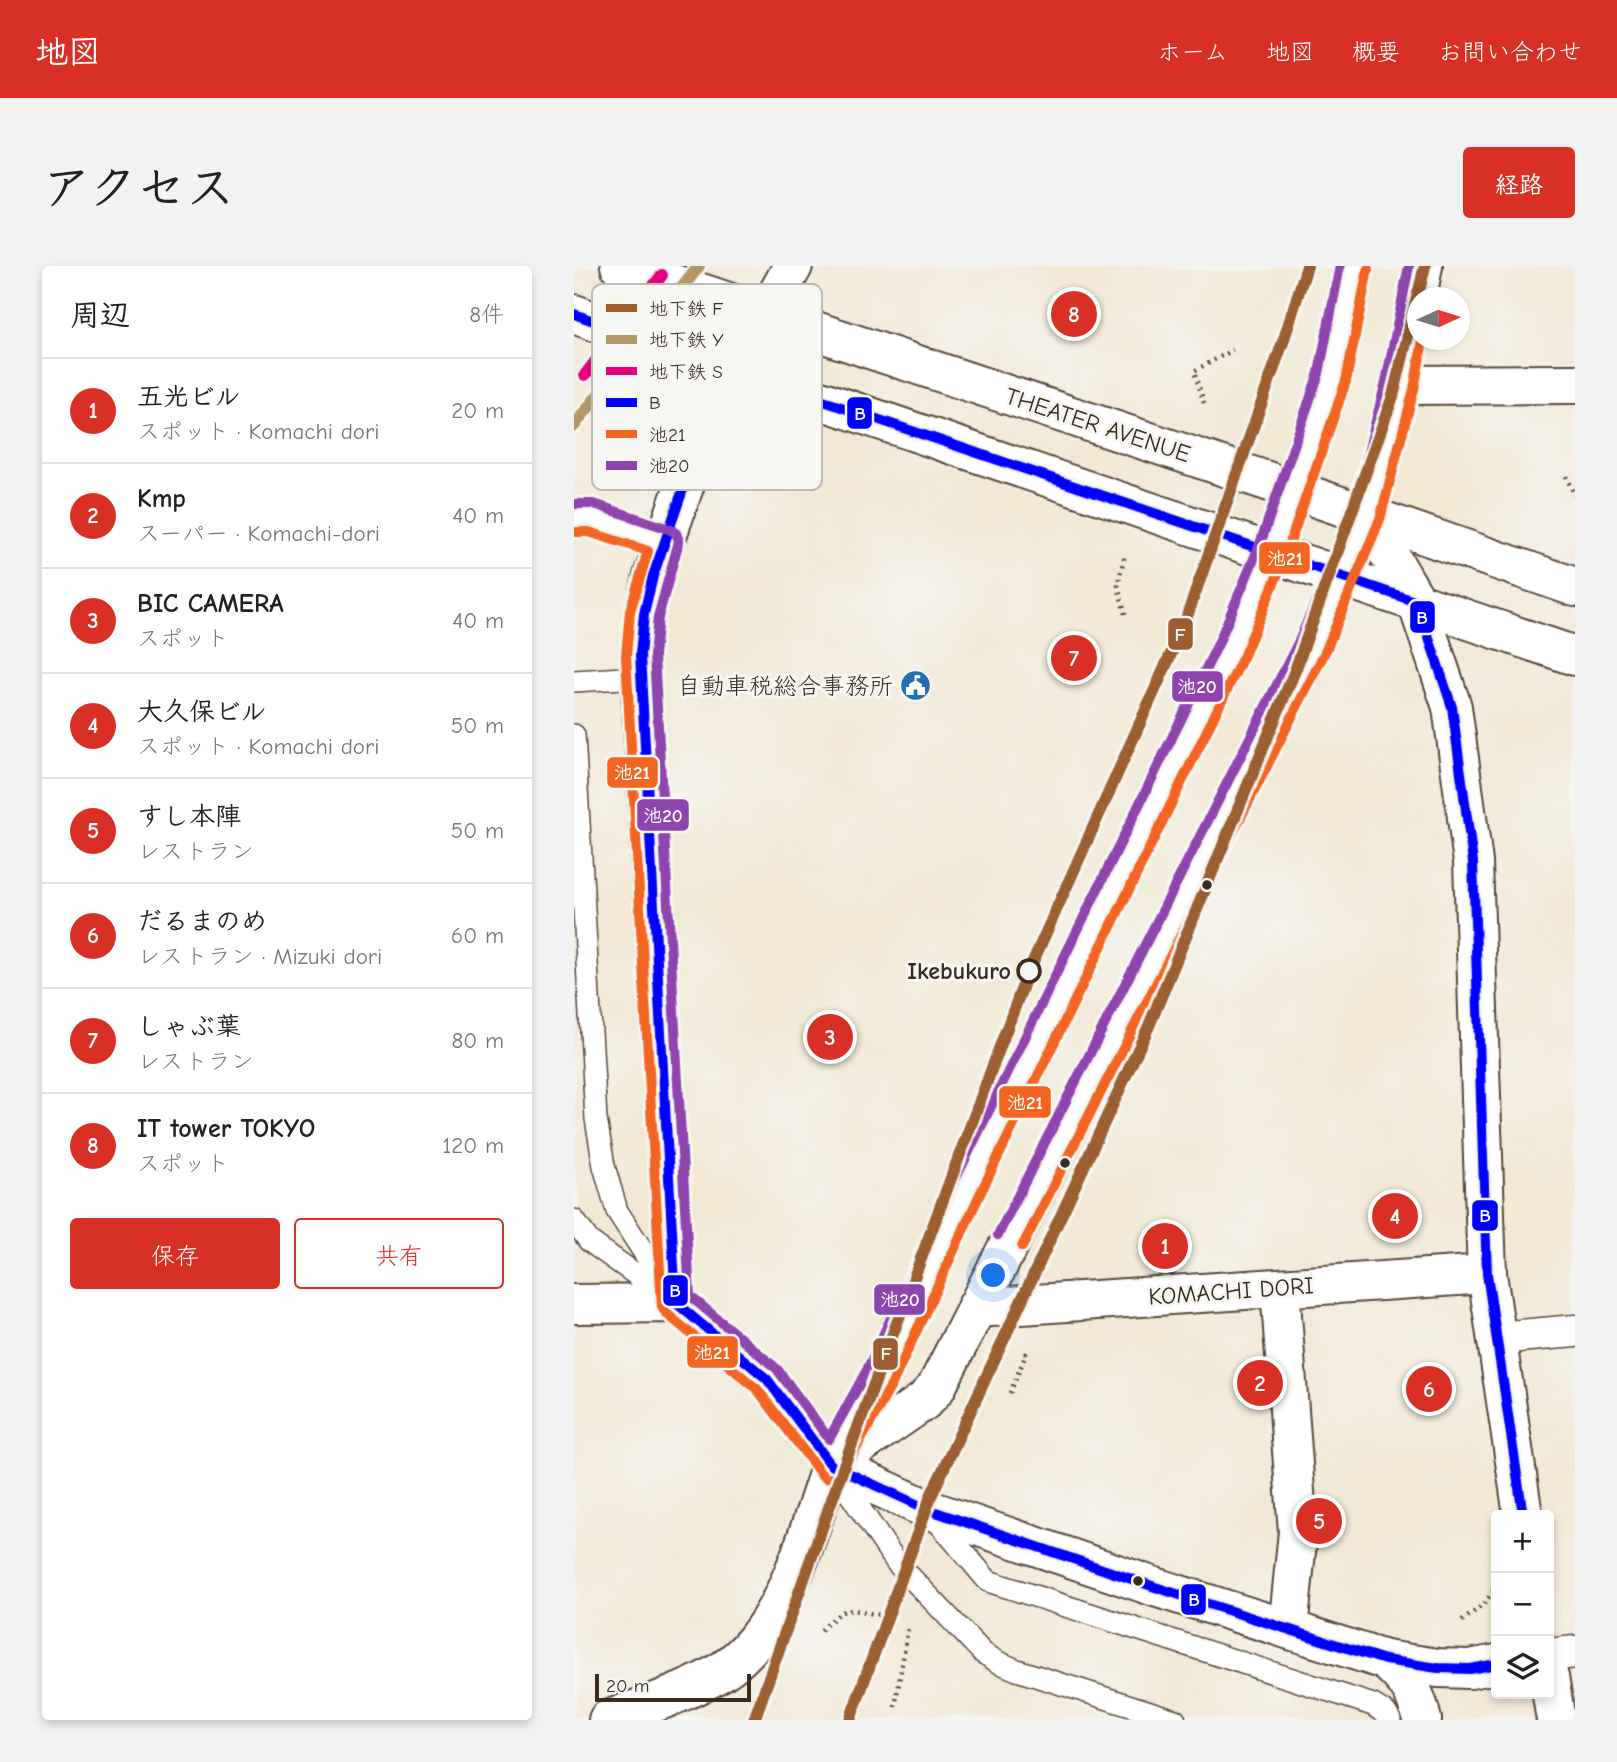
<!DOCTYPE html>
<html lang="ja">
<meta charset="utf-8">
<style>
body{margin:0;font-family:"Comic Neue","Klee One",sans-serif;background:#f2f2f2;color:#222}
.controls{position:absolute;right:21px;bottom:21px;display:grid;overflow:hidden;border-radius:7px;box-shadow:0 4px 10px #0003}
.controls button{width:63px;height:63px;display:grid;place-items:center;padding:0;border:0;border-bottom:2px solid #e0e0e0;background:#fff;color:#222;font:35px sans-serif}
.compass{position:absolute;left:833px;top:21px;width:63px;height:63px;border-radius:50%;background:#fff;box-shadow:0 4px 10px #0003;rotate:86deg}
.scale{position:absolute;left:21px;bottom:18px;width:156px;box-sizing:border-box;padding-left:7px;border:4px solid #3b2a1e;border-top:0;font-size:19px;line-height:24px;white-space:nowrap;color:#3b2a1e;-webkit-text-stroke:5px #f6f6f2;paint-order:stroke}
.you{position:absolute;left:420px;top:1010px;width:24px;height:24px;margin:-18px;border:5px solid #fff;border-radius:50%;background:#1a73e8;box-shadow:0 0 0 10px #1a73e833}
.badge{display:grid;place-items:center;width:46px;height:46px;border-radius:50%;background:#d93025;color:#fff;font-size:23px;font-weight:700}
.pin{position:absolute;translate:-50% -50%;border:4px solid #fff;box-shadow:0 2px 7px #0006}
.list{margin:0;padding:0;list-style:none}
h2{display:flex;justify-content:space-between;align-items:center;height:91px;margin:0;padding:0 28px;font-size:30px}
h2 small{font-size:23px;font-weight:400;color:#767676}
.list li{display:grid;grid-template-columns:46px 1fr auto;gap:21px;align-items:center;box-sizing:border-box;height:105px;padding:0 28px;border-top:2px solid #e0e0e0}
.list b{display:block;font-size:26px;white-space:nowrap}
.list p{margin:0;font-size:23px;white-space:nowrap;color:#767676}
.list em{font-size:23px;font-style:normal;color:#767676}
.actions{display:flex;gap:14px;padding:21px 28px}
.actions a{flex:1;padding:16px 0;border:2px solid #d93025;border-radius:7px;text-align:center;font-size:24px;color:#d93025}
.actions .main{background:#d93025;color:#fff}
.icon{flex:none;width:38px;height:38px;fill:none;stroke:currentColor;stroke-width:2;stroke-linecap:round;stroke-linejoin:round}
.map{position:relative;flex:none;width:1001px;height:1454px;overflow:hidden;border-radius:7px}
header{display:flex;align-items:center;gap:42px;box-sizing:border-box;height:98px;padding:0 35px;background:#d93025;color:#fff}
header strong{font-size:33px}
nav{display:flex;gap:38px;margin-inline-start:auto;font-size:24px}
.intro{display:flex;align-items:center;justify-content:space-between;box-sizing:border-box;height:168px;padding:0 42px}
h1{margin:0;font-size:49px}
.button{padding:18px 32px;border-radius:7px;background:#d93025;color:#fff;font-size:24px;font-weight:700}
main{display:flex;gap:42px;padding:0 42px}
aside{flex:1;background:#fff;border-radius:7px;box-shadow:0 4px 10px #0003}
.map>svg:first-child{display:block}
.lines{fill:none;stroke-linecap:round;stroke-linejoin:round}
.service-casing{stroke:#564639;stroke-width:24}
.pedestrian-casing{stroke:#564639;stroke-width:35}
.minor-casing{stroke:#564639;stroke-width:42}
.tertiary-casing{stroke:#564639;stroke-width:42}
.path{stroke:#564639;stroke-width:4.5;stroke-dasharray:2 5;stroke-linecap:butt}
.service{stroke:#fff;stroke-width:21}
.pedestrian{stroke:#fff;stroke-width:32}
.minor{stroke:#fff;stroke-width:38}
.tertiary{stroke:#fff;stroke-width:38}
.bus-1-casing{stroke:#f6f6f2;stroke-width:16}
.bus-2-casing{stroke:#f6f6f2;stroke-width:16}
.bus-3-casing{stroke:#f6f6f2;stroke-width:16}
.bus-1{stroke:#00f;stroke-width:10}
.bus-2{stroke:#f26522;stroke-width:10}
.bus-3{stroke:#8e44ad;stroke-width:10}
.metro-1-casing{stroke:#f6f6f2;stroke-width:18}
.metro-2-casing{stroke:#f6f6f2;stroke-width:18}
.metro-3-casing{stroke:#f6f6f2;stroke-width:18}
.metro-1{stroke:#9c5e31;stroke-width:12}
.metro-2{stroke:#b49868;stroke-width:12}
.metro-3{stroke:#e5007d;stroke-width:12}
.bus-dot{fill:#3b2a1e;stroke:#f6f6f2;stroke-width:2.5}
.stop-dot{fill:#f6f6f2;stroke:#3b2a1e;stroke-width:3.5}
.labels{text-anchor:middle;stroke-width:6;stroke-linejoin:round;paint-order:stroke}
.street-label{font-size:24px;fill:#3b2a1e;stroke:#f6f6f2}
.poi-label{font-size:24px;fill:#3b2a1e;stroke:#f6f6f2;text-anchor:end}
.stop-label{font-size:24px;font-weight:bold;fill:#3b2a1e;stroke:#f6f6f2;text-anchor:end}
.key{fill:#f6f6f2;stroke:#beb9b2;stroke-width:2}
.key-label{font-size:19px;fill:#3b2a1e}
.line-badge{stroke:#f6f6f2;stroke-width:2.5}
.badge-label{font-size:19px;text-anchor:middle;font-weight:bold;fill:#fff}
</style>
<header>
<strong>地図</strong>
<nav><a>ホーム</a><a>地図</a><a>概要</a><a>お問い合わせ</a></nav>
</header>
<div class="intro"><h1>アクセス</h1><a class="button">経路</a></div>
<main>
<aside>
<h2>周辺<small>8件</small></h2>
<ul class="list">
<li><span class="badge">1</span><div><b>五光ビル</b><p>スポット · Komachi dori</p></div><em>20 m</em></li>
<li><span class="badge">2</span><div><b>Kmp</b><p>スーパー · Komachi-dori</p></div><em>40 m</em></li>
<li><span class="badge">3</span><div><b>BIC CAMERA</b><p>スポット</p></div><em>40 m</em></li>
<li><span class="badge">4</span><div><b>大久保ビル</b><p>スポット · Komachi dori</p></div><em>50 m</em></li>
<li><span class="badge">5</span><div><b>すし本陣</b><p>レストラン</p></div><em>50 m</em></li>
<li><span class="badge">6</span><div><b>だるまのめ</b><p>レストラン · Mizuki dori</p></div><em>60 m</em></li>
<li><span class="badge">7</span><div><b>しゃぶ葉</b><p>レストラン</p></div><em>80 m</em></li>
<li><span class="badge">8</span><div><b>IT tower TOKYO</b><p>スポット</p></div><em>120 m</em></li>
</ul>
<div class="actions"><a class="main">保存</a><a>共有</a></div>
</aside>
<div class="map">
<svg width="1001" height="1454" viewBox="0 0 1001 1454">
<rect width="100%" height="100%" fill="#f6f6f2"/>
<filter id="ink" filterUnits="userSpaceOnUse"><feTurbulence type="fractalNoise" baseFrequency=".0143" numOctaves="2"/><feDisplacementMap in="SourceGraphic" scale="14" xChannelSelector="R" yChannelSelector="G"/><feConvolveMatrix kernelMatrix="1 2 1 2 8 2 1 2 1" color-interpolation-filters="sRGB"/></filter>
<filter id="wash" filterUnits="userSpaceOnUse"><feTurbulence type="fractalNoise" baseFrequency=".00686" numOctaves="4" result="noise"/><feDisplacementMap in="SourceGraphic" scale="28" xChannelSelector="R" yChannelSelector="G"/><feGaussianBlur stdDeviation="1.57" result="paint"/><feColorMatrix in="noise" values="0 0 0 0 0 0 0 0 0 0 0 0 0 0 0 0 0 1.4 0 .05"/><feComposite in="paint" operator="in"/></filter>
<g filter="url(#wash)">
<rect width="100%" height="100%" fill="#f2e8d4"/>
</g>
<g filter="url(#ink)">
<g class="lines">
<defs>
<path id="service" d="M0,252H17L91,276
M0,415L66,411
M0,469L22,853L30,900L43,945L96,1027
M0,954L15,975L92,1030
M261,1206L323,1297L409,1387L424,1396L443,1404L601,1454
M359,1250L414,1315L799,1439L812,1447L816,1454"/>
<path id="pedestrian" d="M922,1072L1001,1065
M975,1389L1001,1386"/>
<path id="minor" d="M826,119L1001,118
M706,1022L724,1266L714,1363
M0,1038L102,1037
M402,1042L913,1008
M811,1394C833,1412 842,1426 848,1454
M34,1454C72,1439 113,1427 148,1405C211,1365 233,1267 257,1199L193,1113L102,1037L66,411V389L70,348L79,310L131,160L219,0"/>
<path id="tertiary" d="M46,0L720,224L1001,321
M0,48L161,105L1001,390
M792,249L843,336L878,441L899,596L913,1008L949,1249
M261,1191L305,1112L328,1059L393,922L657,384L698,286L752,132L759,111L780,0
M257,1199L350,1135L362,1122L739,379L792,249L826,119L849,0
M257,1199L353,1243L581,1321L811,1394L864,1402L896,1403L922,1398
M975,1411L982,1454"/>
</defs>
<use href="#service" class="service-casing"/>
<use href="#pedestrian" class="pedestrian-casing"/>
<use href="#minor" class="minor-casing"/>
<use href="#tertiary" class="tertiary-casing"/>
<path class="path" d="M630,137L620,105L659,84
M992,210L1001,230
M551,348L544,319L551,287
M436,1127L452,1088L450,1087
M920,1284L922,1301
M888,1355L910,1338L922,1321
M247,1364L267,1346L279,1344L321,1352
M321,1441L334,1362"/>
<use href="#service" class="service"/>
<use href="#pedestrian" class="pedestrian"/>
<use href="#minor" class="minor"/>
<use href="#tertiary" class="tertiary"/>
<defs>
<path id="bus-1" d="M0,48L161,105L843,336L878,441L899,596L913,1008L949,1249
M161,105L131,160L79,310L70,348L66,389L102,1037L193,1113L257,1199L353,1243L581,1321L811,1394L864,1402L896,1403L922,1398"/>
<path id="bus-2" d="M0,266H15L74,285L56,345L52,390L88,1041L93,1048L183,1123L247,1208L252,1212L261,1213L269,1206L318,1118L406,928L670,389L711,291L772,115L794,3
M448,981L752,384L806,253L840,123L849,74"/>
<path id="bus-3" d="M0,238H20L95,263L102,267L105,275L84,351L80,389L116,1030L203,1103L255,1173L292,1106L380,916L644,378L685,281L745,107L766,0
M424,969L726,373L779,245L812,116L835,0"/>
</defs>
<use href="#bus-1" class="bus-1-casing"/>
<use href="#bus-2" class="bus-2-casing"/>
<use href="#bus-3" class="bus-3-casing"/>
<use href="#bus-1" class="bus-1"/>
<use href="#bus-2" class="bus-2"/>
<use href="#bus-3" class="bus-3"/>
<defs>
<path id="metro-1" d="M180,1454L273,1191L452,711L610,359L710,73L733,0
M276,1454L357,1230L575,760L722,402L819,130L851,0"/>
<path id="metro-2" d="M0,160L125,0"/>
<path id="metro-3" d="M11,109L88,9"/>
</defs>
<use href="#metro-1" class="metro-1-casing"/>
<use href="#metro-2" class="metro-2-casing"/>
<use href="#metro-3" class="metro-3-casing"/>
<use href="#metro-1" class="metro-1"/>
<use href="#metro-2" class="metro-2"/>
<use href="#metro-3" class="metro-3"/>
</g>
</g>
<defs>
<symbol id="civic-disc" viewBox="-11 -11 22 22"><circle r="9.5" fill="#1f6fb2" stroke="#f6f6f2"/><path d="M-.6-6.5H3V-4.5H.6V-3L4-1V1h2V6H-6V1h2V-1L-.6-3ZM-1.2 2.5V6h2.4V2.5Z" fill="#fff"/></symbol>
</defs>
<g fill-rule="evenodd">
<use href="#civic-disc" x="324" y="402" width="35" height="35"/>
</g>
<g class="bus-dot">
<circle cx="633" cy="619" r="6"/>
<circle cx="491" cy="897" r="6"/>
<circle cx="564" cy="1315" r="6"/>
</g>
<circle class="stop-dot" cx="455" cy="705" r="11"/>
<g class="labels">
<g class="street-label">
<text transform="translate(524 159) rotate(18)" y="8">THEATER AVENUE</text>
<text transform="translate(657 1025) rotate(-4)" y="8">KOMACHI DORI</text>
</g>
<g class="poi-label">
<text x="319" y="428">自動車税総合事務所</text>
</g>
<g class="stop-label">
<text x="437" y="713">Ikebukuro</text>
</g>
</g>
<rect x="18" y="18" width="230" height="206" rx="10" class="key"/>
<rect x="32" y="38" width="31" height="8" fill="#9c5e31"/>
<rect x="32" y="69" width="31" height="9" fill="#b49868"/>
<rect x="32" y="101" width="31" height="8" fill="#e5007d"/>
<rect x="32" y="132" width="31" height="9" fill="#00f"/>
<rect x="32" y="164" width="31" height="8" fill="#f26522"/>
<rect x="32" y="195" width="31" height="9" fill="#8e44ad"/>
<g class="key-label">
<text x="75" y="49">地下鉄 F</text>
<text x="75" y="80">地下鉄 Y</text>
<text x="75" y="112">地下鉄 S</text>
<text x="75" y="143">B</text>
<text x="75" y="175">池21</text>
<text x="75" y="206">池20</text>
</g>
<g class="line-badge">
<rect x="272" y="130" width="27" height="34" rx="7" fill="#00f"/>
<rect x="684" y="275" width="53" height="34" rx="7" fill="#f26522"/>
<rect x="835" y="334" width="27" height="34" rx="7" fill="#00f"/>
<rect x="593" y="351" width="27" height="34" rx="7" fill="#9c5e31"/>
<rect x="597" y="404" width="53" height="33" rx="7" fill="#8e44ad"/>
<rect x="32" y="490" width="53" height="33" rx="7" fill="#f26522"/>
<rect x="62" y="532" width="54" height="34" rx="7" fill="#8e44ad"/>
<rect x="424" y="819" width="54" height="34" rx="7" fill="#f26522"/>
<rect x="897" y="933" width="28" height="33" rx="7" fill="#00f"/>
<rect x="88" y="1008" width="27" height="33" rx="7" fill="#00f"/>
<rect x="299" y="1017" width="53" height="33" rx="7" fill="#8e44ad"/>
<rect x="112" y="1069" width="53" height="34" rx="7" fill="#f26522"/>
<rect x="298" y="1071" width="27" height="34" rx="7" fill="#9c5e31"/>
<rect x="606" y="1317" width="27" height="33" rx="7" fill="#00f"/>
</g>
<g class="badge-label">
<text x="286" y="154">B</text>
<text x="711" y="299">池21</text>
<text x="848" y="358">B</text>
<text x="606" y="375">F</text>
<text x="623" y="427">池20</text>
<text x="58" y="513">池21</text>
<text x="89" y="556">池20</text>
<text x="451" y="843">池21</text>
<text x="911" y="956">B</text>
<text x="101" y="1031">B</text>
<text x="326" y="1040">池20</text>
<text x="138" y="1093">池21</text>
<text x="312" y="1094">F</text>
<text x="620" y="1340">B</text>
</g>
</svg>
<div class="controls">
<button>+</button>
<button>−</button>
<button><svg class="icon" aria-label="layers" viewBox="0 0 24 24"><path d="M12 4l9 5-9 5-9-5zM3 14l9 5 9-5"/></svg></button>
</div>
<svg class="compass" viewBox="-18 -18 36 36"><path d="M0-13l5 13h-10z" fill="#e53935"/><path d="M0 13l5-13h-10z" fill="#767676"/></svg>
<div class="scale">20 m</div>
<div class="you"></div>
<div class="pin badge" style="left:591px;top:980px">1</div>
<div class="pin badge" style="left:686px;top:1117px">2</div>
<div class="pin badge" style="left:256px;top:771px">3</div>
<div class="pin badge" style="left:821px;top:950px">4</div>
<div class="pin badge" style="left:745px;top:1255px">5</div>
<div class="pin badge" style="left:855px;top:1123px">6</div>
<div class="pin badge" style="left:500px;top:392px">7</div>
<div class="pin badge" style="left:500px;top:48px">8</div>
</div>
</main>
